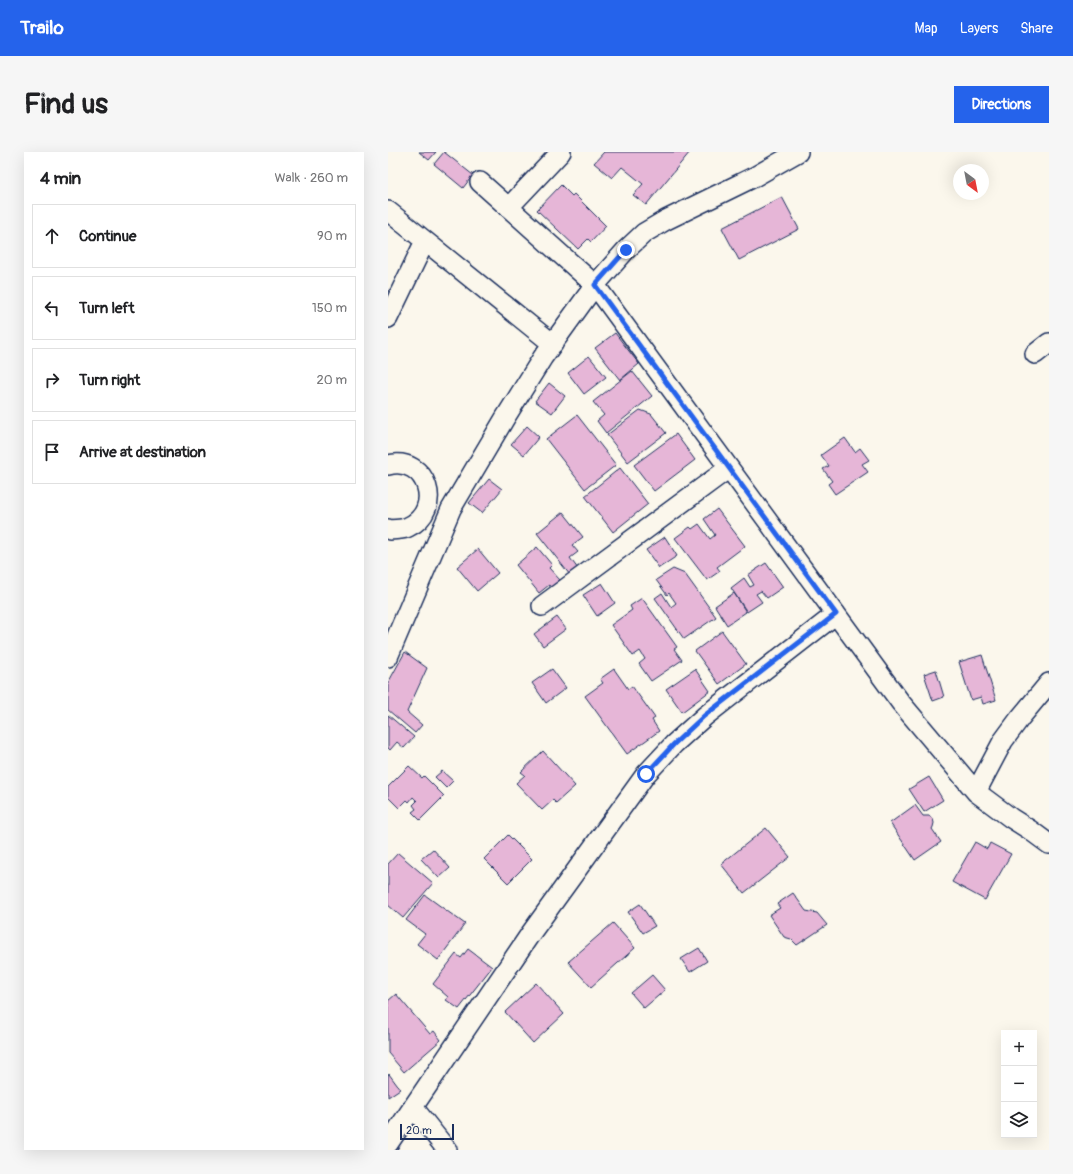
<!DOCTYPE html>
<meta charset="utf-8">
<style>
body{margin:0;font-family:Pangolin,sans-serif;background:#f6f6f6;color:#202124}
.controls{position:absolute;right:12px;bottom:12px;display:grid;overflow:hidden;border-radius:0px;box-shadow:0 4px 16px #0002}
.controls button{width:36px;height:36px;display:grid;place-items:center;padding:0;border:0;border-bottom:1px solid #e0e0e0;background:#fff;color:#202124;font:20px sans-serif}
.compass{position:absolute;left:565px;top:12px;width:36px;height:36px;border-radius:50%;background:#fff;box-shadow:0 4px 16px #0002;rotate:148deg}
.scale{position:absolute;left:12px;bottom:10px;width:54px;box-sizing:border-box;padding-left:4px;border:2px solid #1b2f5e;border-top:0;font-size:11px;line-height:14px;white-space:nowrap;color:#1b2f5e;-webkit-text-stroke:3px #fbf7ec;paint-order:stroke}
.stop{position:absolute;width:12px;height:12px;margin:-9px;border:3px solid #2563eb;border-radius:50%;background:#fff}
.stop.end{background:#2563eb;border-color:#fff;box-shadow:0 1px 4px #0008}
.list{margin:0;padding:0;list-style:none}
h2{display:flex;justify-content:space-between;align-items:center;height:52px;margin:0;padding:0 16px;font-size:17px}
h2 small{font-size:13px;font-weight:400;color:#757577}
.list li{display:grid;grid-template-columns:26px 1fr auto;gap:12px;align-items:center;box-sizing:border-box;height:64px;margin:0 8px 8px;padding:0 8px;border:1px solid #e0e0e0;border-radius:0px}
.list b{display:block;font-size:15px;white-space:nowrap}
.list em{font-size:13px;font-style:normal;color:#757577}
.icon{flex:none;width:22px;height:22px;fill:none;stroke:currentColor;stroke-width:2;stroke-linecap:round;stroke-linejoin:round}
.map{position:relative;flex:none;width:661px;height:998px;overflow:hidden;border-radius:0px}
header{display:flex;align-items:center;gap:24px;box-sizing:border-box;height:56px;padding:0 20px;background:#2563eb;color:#fff}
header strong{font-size:19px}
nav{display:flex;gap:22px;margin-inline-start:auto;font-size:14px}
.intro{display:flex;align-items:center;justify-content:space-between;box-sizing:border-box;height:96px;padding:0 24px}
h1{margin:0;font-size:28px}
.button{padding:10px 18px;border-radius:0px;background:#2563eb;color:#fff;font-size:14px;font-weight:700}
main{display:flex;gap:24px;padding:0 24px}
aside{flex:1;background:#fff;border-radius:0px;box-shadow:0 4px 16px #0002}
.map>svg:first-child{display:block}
.building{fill:#e6b6d7;stroke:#1b2f5e}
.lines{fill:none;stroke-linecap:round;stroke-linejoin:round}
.minor-casing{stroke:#1b2f5e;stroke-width:22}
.minor{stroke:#fbf7ec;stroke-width:19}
.route{stroke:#2563eb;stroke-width:5}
</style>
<header>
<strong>Trailo</strong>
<nav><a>Map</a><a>Layers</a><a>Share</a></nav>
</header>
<div class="intro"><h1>Find us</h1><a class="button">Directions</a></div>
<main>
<aside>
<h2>4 min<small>Walk · 260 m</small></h2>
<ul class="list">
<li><svg class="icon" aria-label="ahead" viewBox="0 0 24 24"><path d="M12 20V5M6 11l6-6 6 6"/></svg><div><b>Continue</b></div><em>90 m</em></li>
<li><svg class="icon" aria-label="left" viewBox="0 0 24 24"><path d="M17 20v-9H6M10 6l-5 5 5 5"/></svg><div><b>Turn left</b></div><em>150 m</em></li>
<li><svg class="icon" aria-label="right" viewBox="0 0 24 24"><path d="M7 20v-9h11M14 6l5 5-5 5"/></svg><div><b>Turn right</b></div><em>20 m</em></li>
<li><svg class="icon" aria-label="arrive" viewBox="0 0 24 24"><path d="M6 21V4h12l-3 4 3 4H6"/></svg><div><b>Arrive at destination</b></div></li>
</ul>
</aside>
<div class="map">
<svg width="661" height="998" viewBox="0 0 661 998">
<rect width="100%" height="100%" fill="#fbf7ec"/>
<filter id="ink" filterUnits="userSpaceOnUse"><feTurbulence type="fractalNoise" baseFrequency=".025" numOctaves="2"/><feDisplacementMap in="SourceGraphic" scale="8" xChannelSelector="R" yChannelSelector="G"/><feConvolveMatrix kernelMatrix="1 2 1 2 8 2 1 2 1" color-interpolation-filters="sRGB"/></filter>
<g filter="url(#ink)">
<path class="building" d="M31,0H48L41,8Z
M56,0L85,23L75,36L46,12Z
M216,0H302L258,53L245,43L255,32L234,15L224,26L206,11Z
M173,33L184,44L186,42L218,74L203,90L200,87L190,97L149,58Z
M394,45L411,77L351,108L334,76Z
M227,181L251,212L232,228L207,196Z
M201,204L218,225L196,242L180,221Z
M244,219L264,244L218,281L209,269L216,263L205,250Z
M161,231L177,244L164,261L147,249Z
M252,258L263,262L278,281L240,310L219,283Z
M189,263L228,313L197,337L158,287Z
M139,274L151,285L136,303L123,292Z
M288,282L307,308L266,339L246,313Z
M457,286L467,300L472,296L481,308L474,312L480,320L447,342L440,332L444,329L435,317L441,314L433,303Z
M232,316L260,352L225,380L197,344Z
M101,327L114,337L94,361L81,351Z
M329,357L357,394L329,415L332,419L319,428L287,386L302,375L304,377L311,372L322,387L327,383L316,367Z
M175,360L195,385L184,393L190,400L182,406L190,417L182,423L149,381Z
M277,385L289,404L271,416L258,398Z
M149,395L164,413L161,416L172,428L163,436L161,433L151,441L128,413Z
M90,397L110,421L89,439L69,415Z
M378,411L395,435L379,446L373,439L368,442L374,450L359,460L343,436L356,426L362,435L366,433L360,423Z
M285,417L297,422L328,465L296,487L267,446L274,441L283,455L288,451L281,441L279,443L268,428Z
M214,431L227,451L209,464L195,443Z
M346,441L358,460L339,473L327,454Z
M254,446L289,495L286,497L294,508L263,529L251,512L257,507L252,499L245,504L223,473L244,458L242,454Z
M169,465L178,477L155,494L146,482Z
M334,479L358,512L331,532L307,499Z
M17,500L39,516L19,560L34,573L27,581L0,558V531Z
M594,503L608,548L595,552L593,545L583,548L571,510Z
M164,517L178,536L158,551L144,531Z
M226,517L240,537L244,534L267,566L264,568L271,579L239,602L197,544L215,531L212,527Z
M307,517L322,539L294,560L278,537Z
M548,518L556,545L545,549L536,522Z
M0,563L26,585L16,596L9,590L2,598L0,596Z
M155,599L187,634L168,651L165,648L154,658L128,631L137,623L133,620Z
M21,614L34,626L36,624L56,644L32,668L24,660L28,657L25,653L29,649L25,645L21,650L19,648L11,656L0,645V635Z
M54,619L65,629L58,636L47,625Z
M541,625L555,648L536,660L521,637Z
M527,653L535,664H541L545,667L546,671L545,675L544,677L553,690L527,708L502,671Z
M378,676L402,705L356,741L333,712Z
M120,683L144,707L120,731L96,707Z
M587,690L599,697L602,691L623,702L597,748L564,730Z
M45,697L62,716L51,726L33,707Z
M10,701L45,731L15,766L0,753V712Z
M405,741L418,759L429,761L439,773L409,793L403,787L396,785L381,763L392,756L389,752Z
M37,743L77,772L50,808L29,792L37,782L18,768Z
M252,752L267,774L255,781L240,760Z
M225,771L247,796L203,835L180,810Z
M311,796L319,809L302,820L293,807Z
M80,797L104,815L71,857L58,848L60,845L45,832L68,802L73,806Z
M264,823L277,838L256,856L243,841Z
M148,831L176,862L145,891L117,860Z
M8,842L42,882L46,879L53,888L16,920L0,901V849Z
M1,922L12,937L0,945V923Z"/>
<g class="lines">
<defs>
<path id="minor" d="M92,30L207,133L513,551L588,640L623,666L642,678L661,692
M121,55L173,0
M0,59L165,192
M0,166L37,89
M647,202L661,191
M0,313C39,303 57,358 20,375C15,378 7,377 2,378L0,377
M154,454L341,316
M0,505L63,357L117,266L155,205L207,133L238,98L256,81L278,68L366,25L410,0
M588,640L615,589L632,566L661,531
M25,955L59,998
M0,992L143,781L258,622L286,592L317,564L448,462"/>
</defs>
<use href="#minor" class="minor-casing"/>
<use href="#minor" class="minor"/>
</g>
</g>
<g class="lines" filter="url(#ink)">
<path class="route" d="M238,98L207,133L448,462L316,564L286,592L258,622"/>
</g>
</svg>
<div class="controls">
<button>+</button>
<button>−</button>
<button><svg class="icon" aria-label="layers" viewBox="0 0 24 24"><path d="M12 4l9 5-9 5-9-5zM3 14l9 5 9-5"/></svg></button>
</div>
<svg class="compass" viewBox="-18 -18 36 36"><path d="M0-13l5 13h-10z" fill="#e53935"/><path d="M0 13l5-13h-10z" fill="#757577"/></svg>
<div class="scale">20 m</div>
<div class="stop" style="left:258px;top:622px"></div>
<div class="stop end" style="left:238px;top:98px"></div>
</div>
</main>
